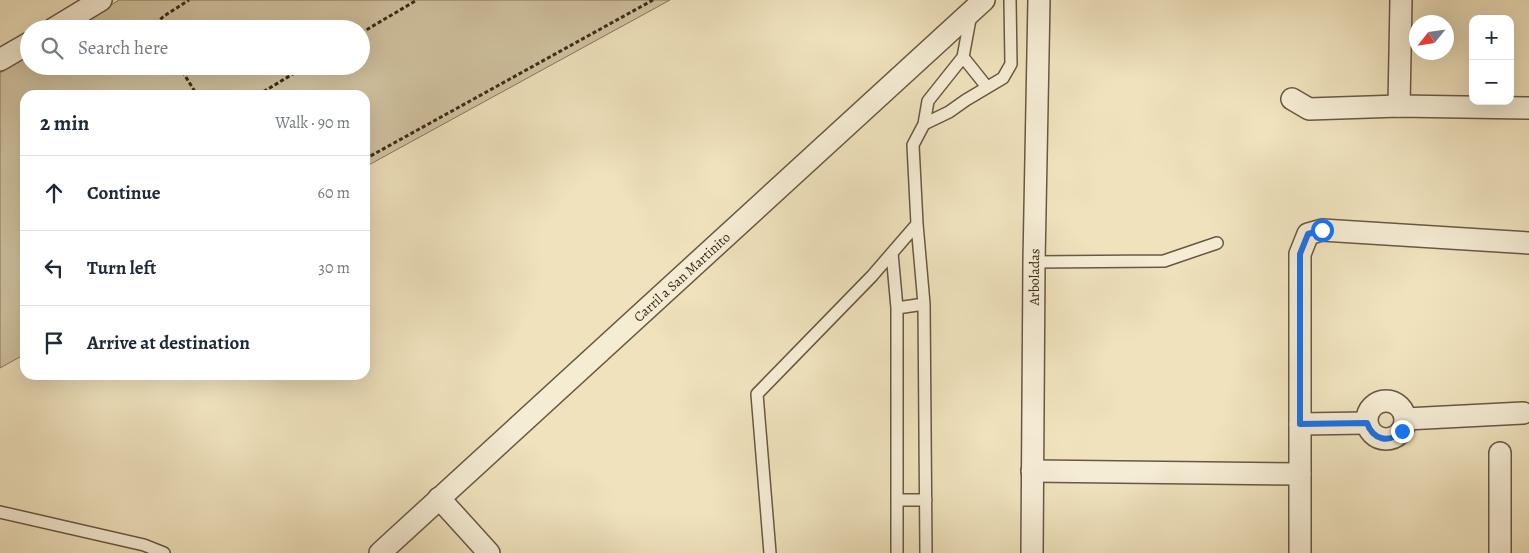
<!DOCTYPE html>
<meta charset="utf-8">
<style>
body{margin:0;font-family:Alegreya,serif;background:#f6f6f7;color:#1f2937}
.controls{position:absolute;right:15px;top:15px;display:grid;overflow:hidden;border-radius:10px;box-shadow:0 5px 20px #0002}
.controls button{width:45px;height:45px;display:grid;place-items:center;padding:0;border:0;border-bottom:1px solid #e0e1e3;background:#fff;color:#1f2937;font:25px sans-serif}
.compass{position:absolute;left:1409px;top:15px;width:45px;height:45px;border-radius:50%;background:#fff;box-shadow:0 5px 20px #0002;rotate:240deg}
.stop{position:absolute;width:15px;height:15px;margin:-11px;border:4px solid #1a73e8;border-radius:50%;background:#fff}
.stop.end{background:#1a73e8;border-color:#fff;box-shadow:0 1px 5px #0008}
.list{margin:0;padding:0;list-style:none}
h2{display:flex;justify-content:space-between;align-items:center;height:65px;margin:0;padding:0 20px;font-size:21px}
h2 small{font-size:16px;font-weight:400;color:#747a83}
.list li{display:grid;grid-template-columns:32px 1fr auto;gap:15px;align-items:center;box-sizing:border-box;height:75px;padding:0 20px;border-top:1px solid #e0e1e3}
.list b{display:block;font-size:19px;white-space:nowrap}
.list em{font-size:16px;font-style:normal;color:#747a83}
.icon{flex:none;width:28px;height:28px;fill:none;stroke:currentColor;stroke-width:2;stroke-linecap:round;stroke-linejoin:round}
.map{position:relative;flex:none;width:1529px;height:553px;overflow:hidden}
.search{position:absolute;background:#fff;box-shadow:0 5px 20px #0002;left:20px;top:20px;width:350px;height:55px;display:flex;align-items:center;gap:12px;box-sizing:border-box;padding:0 18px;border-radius:28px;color:#747a83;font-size:19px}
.panel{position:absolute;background:#fff;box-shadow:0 5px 20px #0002;left:20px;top:90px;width:350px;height:290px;border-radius:15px}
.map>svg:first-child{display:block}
.green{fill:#d1c3a1;stroke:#86765c}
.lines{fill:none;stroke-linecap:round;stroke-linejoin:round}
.lane-casing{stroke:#695841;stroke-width:14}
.street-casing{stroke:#695841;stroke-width:24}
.path{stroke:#3c2a18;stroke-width:3;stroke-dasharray:4 2.5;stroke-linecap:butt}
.lane{stroke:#f5ecd4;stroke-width:11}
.street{stroke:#f5ecd4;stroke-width:21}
.route{stroke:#1a73e8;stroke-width:6}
.labels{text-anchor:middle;stroke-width:4;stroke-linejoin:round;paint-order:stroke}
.street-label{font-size:14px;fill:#3c2a18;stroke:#f5ecd4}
</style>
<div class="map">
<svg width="1529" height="553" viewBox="0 0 1529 553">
<rect width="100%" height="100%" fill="#efe2bd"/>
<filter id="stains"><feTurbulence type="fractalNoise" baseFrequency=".004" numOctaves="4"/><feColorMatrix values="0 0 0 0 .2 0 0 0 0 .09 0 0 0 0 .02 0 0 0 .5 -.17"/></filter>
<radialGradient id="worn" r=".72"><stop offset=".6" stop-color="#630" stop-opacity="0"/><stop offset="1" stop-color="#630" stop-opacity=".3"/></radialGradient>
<path class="green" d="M119,0H670L365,167V95H25V354L0,368V73L29,55V66H361V29H72Z"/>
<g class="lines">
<defs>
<path id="lane" d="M963,57L987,87
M924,124L949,112L966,100L1003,78L1011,64L1010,0
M892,253L897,308V553
M1034,262L1164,261L1217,243
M897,308L924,304
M898,500H926
M0,512L144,545L164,553
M770,553L757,394L872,276L917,224
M926,553L924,304L917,224L913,145L924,124L928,101L963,57L971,14"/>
<g id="street">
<path d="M53,29L101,0"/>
<path d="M0,60L29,43"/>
<path d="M1292,99L1309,109L1399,106L1529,108"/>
<path d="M1399,106L1401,0"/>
<circle cx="1386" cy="420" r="19"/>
<path d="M1406,419L1523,413"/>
<path d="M1300,424L1367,423"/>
<path d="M1032,471L1300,474"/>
<path d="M439,498L489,553"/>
<path id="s1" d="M380,553L984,0"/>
<path id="s2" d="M1032,553L1034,262L1039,0"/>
<path d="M1300,553V254L1308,234L1322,230L1529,243"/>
<path d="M1500,553V453"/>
</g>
</defs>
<use href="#lane" class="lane-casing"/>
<use href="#street" class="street-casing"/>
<path class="path" d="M156,29L154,25L164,16L189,0
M361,33L417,0
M179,66L197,95
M258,95L306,66
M365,159L653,0"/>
<use href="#lane" class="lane"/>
<use href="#street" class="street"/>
</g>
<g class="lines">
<path class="route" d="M1322,230L1308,234L1300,254V424L1367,423C1373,440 1389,444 1402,431"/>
</g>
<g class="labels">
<g class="street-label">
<text dy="5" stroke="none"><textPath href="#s1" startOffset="409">Carril a San Martinito</textPath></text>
<text dy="5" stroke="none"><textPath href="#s2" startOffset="276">Arboladas</textPath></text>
</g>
</g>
<rect width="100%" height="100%" filter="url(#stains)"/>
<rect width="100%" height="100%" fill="url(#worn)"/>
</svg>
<div class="controls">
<button>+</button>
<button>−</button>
</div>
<svg class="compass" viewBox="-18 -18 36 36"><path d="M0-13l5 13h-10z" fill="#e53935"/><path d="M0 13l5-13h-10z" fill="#747a83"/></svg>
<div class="stop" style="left:1322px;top:230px"></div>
<div class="stop end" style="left:1402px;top:431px"></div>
<div class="search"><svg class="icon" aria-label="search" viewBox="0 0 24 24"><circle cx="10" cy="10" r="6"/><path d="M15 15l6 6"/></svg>Search here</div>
<section class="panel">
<h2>2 min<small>Walk · 90 m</small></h2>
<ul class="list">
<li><svg class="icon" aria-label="ahead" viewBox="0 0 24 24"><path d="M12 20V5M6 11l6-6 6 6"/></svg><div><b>Continue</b></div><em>60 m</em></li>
<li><svg class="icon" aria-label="left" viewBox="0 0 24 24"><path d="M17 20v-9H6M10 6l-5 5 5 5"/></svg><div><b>Turn left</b></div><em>30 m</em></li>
<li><svg class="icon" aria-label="arrive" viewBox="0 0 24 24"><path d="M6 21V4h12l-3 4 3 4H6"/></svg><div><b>Arrive at destination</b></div></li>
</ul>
</section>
</div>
